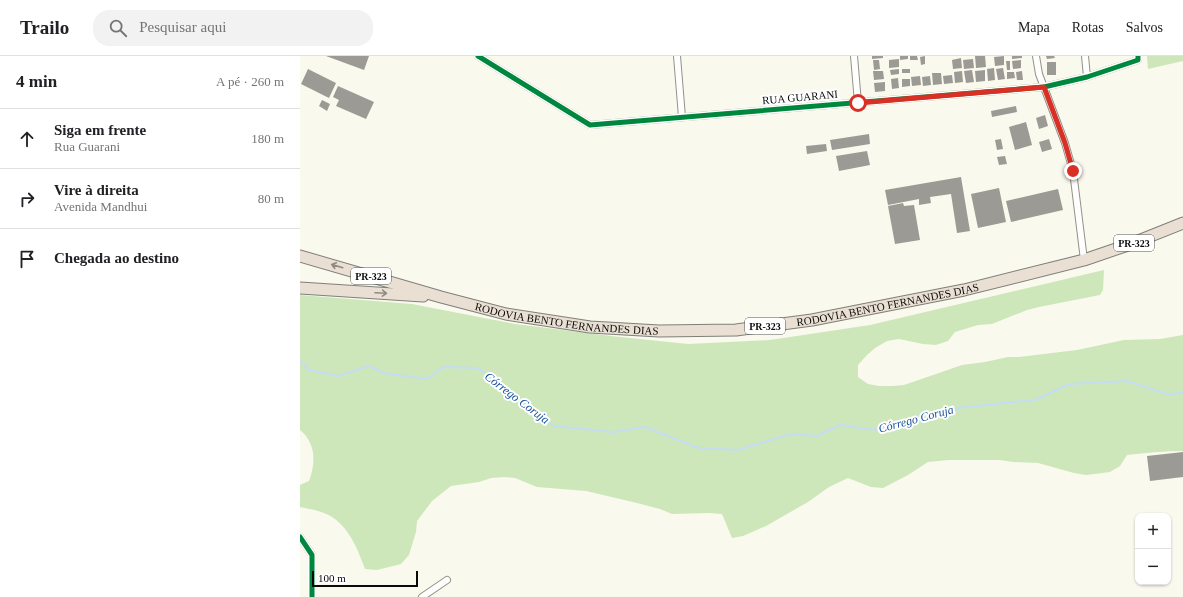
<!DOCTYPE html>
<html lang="pt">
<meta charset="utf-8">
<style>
body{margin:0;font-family:"Times New Roman",serif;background:#f2f2f2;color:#202124}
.controls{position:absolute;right:12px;bottom:12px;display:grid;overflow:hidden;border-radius:8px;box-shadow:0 1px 3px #0004}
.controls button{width:36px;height:36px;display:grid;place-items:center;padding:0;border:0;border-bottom:1px solid #e0e0e0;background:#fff;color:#202124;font:20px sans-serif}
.scale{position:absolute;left:12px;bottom:10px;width:106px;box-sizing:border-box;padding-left:4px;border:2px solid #0a0a0a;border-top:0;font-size:11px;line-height:14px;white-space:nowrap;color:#0a0a0a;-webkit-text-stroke:3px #fff;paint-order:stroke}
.stop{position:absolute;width:12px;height:12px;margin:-9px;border:3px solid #d93025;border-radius:50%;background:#fff}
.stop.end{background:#d93025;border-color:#fff;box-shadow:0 1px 4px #0008}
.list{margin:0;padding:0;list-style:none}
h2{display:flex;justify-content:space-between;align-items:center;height:52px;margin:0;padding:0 16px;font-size:17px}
h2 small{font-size:13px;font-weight:400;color:#757577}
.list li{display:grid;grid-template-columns:26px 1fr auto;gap:12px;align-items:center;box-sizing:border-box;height:60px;padding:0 16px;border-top:1px solid #e0e0e0}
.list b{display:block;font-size:15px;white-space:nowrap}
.list p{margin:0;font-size:13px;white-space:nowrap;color:#757577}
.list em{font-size:13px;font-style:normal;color:#757577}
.icon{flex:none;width:22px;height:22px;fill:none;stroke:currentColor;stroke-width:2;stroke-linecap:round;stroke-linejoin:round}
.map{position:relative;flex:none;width:883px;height:541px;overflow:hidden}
header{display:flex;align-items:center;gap:24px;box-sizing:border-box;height:56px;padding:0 20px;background:#fff;border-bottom:1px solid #e0e0e0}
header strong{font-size:19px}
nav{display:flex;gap:22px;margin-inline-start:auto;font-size:14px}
.search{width:280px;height:36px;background:#f2f2f2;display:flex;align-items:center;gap:10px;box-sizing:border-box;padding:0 14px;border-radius:16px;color:#757577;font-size:15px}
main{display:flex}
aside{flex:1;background:#fff}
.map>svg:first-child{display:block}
.forest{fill:#cde7bb}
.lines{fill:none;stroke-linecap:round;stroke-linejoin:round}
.stream{stroke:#c4ddf3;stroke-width:2}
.building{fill:#9c9a94}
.street-casing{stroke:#92928c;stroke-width:8}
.highway-casing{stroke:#7f7f7a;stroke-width:13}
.street{stroke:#fefefc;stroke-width:6}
.highway{stroke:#e9e0d3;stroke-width:11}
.cycleway-casing{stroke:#fff;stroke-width:8}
.cycleway{stroke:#00873e;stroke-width:5}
.oneway{stroke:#908a83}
.route{stroke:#d93025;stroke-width:5}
.labels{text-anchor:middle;stroke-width:4;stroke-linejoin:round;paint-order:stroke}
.shield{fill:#fff;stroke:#545454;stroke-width:1}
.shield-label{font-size:10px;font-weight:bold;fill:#0a0a0a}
.street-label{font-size:11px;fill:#0a0a0a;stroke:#fff}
.water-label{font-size:12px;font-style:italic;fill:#15509b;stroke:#fff}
</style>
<header>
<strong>Trailo</strong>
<div class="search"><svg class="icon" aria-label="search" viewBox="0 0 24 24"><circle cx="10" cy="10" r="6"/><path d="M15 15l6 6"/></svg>Pesquisar aqui</div>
<nav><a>Mapa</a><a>Rotas</a><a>Salvos</a></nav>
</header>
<main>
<aside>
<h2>4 min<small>A pé · 260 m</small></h2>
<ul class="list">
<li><svg class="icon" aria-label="ahead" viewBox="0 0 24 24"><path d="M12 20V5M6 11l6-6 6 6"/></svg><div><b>Siga em frente</b><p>Rua Guarani</p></div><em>180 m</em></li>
<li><svg class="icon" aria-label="right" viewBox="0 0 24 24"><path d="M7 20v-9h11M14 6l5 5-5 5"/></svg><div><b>Vire à direita</b><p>Avenida Mandhui</p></div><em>80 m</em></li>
<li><svg class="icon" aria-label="arrive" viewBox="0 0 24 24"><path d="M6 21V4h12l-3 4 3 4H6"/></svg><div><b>Chegada ao destino</b></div></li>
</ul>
</aside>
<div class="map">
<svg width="883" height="541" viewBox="0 0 883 541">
<rect width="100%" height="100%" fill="#faf9ed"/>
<path class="forest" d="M847,0H883V5L848,13Z
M804,214L803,234L800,239L739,251L727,254L692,268L678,269L655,276L648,285L636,289L623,288L599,283L587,285L575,292L566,300L558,309V321L568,328L579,330H592L604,329L662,309L685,306L708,301H719L777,294L824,284L860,283L883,279V395C864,395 846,397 827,399L820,410L810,416L786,419L774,417L738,407L713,406L700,404H649L628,406L608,419L583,432L571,431L548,422L529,431L508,446L466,470L443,480L432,482L422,458L409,457L372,458L360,453L337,447L286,435L237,431L215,422L204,421L191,422L179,426L151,430L132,445L117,465L116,476L109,499L101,508L77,514L65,513C57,491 47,466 24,457C17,454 8,453 0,451V429L9,425C16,407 16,387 0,374V239L112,248L215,268L311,280L388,288L470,284L570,269Z"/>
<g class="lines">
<path class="stream" d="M0,304L9,314L38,320L69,310L84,317L126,323L144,311L178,312L254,370L313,376L345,371L399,392L438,394L491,378L517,380L540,369L575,374L624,359L648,353L703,347L735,344L769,328L827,325L871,339L883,336"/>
</g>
<path class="building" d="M26,0H69L64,14Z
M572,0H583V2L572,3Z
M600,0H608V3L600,4Z
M610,0H617L618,4H610Z
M625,0V8L621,9L620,1Z
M675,0H685L686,11L676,12Z
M704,0V9L695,10L694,1Z
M712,0H722V2L712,3Z
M746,0H754L755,2L747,3Z
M661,2L662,12L653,13L652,4Z
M599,3V11L589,12V4Z
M673,3L674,12L664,13L663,4Z
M573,4H579L580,13L574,14Z
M721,4V12L713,13L712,5Z
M706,5H710V14H707Z
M747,6H756V19H747Z
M694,12L695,24L688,25L687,13Z
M703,12L705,23L698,24L696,13Z
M8,13L36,27L29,42L1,28Z
M599,13V18L591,19L590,14Z
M602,13H610V17H602Z
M672,14L674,26L666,27L664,15Z
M685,14V25L676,26L675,15Z
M573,15H583L584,23L574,24Z
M662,15L663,26L655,27L654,16Z
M722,15L723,24H717L716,16Z
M707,16H714L715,22L707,23Z
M632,17H641L642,28L633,29Z
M652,19L653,27L644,28L643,20Z
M620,20L621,29L612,30L611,21Z
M630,20L631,29L623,30L622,21Z
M598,22L599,32L592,33L591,23Z
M602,23H610V30L602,31Z
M585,26V35L575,36L574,27Z
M38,30L74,46L66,63L36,50L39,44L33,41Z
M22,44L30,48L27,55L19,50Z
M716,50L717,56L692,61L691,55Z
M745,59L748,70L739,73L736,62Z
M726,66L732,89L715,94L709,71Z
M569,78L570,88L532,94L530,84Z
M701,83L703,93L697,94L695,84Z
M749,83L752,93L742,96L739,86Z
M526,88L527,95L507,98L506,90Z
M567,95L570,109L539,115L536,100Z
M705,100L707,108L699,109L697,101Z
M661,121L670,175L657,177L651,138L630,141L631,147L619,149V143L588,149L585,134Z
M699,132L706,166L678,172L671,138Z
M758,133L763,154L711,166L706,145Z
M603,147L604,150L614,149L620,184L595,188L588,150Z
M883,396V421L850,425L847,400Z"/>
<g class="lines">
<defs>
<path id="street" d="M178,0L290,69L744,31L787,21L838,4V0
M377,0L382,61
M554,0L558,47
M736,0L739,18L765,87L773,115L784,204
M785,0L787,21
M0,481L12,499V541
M122,541L147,524"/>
<g id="highway">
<path id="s1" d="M0,200L141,241L206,258L290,271L359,275L436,274L512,264L664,234L784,204L828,189L883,167"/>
<path d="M0,232L123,240"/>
</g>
</defs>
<use href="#street" class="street-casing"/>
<use href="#highway" class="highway-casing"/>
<use href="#street" class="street"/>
<use href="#highway" class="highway"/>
<defs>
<path id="cycleway" d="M178,0L290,69L744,31L787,21L838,4V0
M0,481L12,499V541"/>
</defs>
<use href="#cycleway" class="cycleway-casing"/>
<use href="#cycleway" class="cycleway"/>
</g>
<defs><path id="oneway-shaft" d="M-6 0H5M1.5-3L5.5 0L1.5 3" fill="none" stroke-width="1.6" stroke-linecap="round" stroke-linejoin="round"/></defs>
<g class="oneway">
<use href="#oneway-shaft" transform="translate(37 210) rotate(-164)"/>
<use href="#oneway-shaft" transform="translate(81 237) rotate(3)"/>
</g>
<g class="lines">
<path class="route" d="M558,47L744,31L765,87L773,115"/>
</g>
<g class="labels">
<g class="shield">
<rect x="814" y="179" width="40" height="16" rx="3"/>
<rect x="51" y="212" width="40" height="16" rx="3"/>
<rect x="445" y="262" width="40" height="16" rx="3"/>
</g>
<g class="shield-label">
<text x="834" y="191">PR-323</text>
<text x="71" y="224">PR-323</text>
<text x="465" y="274">PR-323</text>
</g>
<g class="street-label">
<text transform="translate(500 41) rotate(-5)" y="4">RUA GUARANI</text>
<text dy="4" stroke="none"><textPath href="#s1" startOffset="599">RODOVIA BENTO FERNANDES DIAS</textPath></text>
<text dy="4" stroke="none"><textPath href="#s1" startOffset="275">RODOVIA BENTO FERNANDES DIAS</textPath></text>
</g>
<g class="water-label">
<text transform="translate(217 342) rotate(37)" y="4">Córrego Coruja</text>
<text transform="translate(616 363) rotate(-15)" y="4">Córrego Coruja</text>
</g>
</g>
</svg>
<div class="controls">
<button>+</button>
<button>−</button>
</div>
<div class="scale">100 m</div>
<div class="stop" style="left:558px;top:47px"></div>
<div class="stop end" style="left:773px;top:115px"></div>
</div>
</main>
